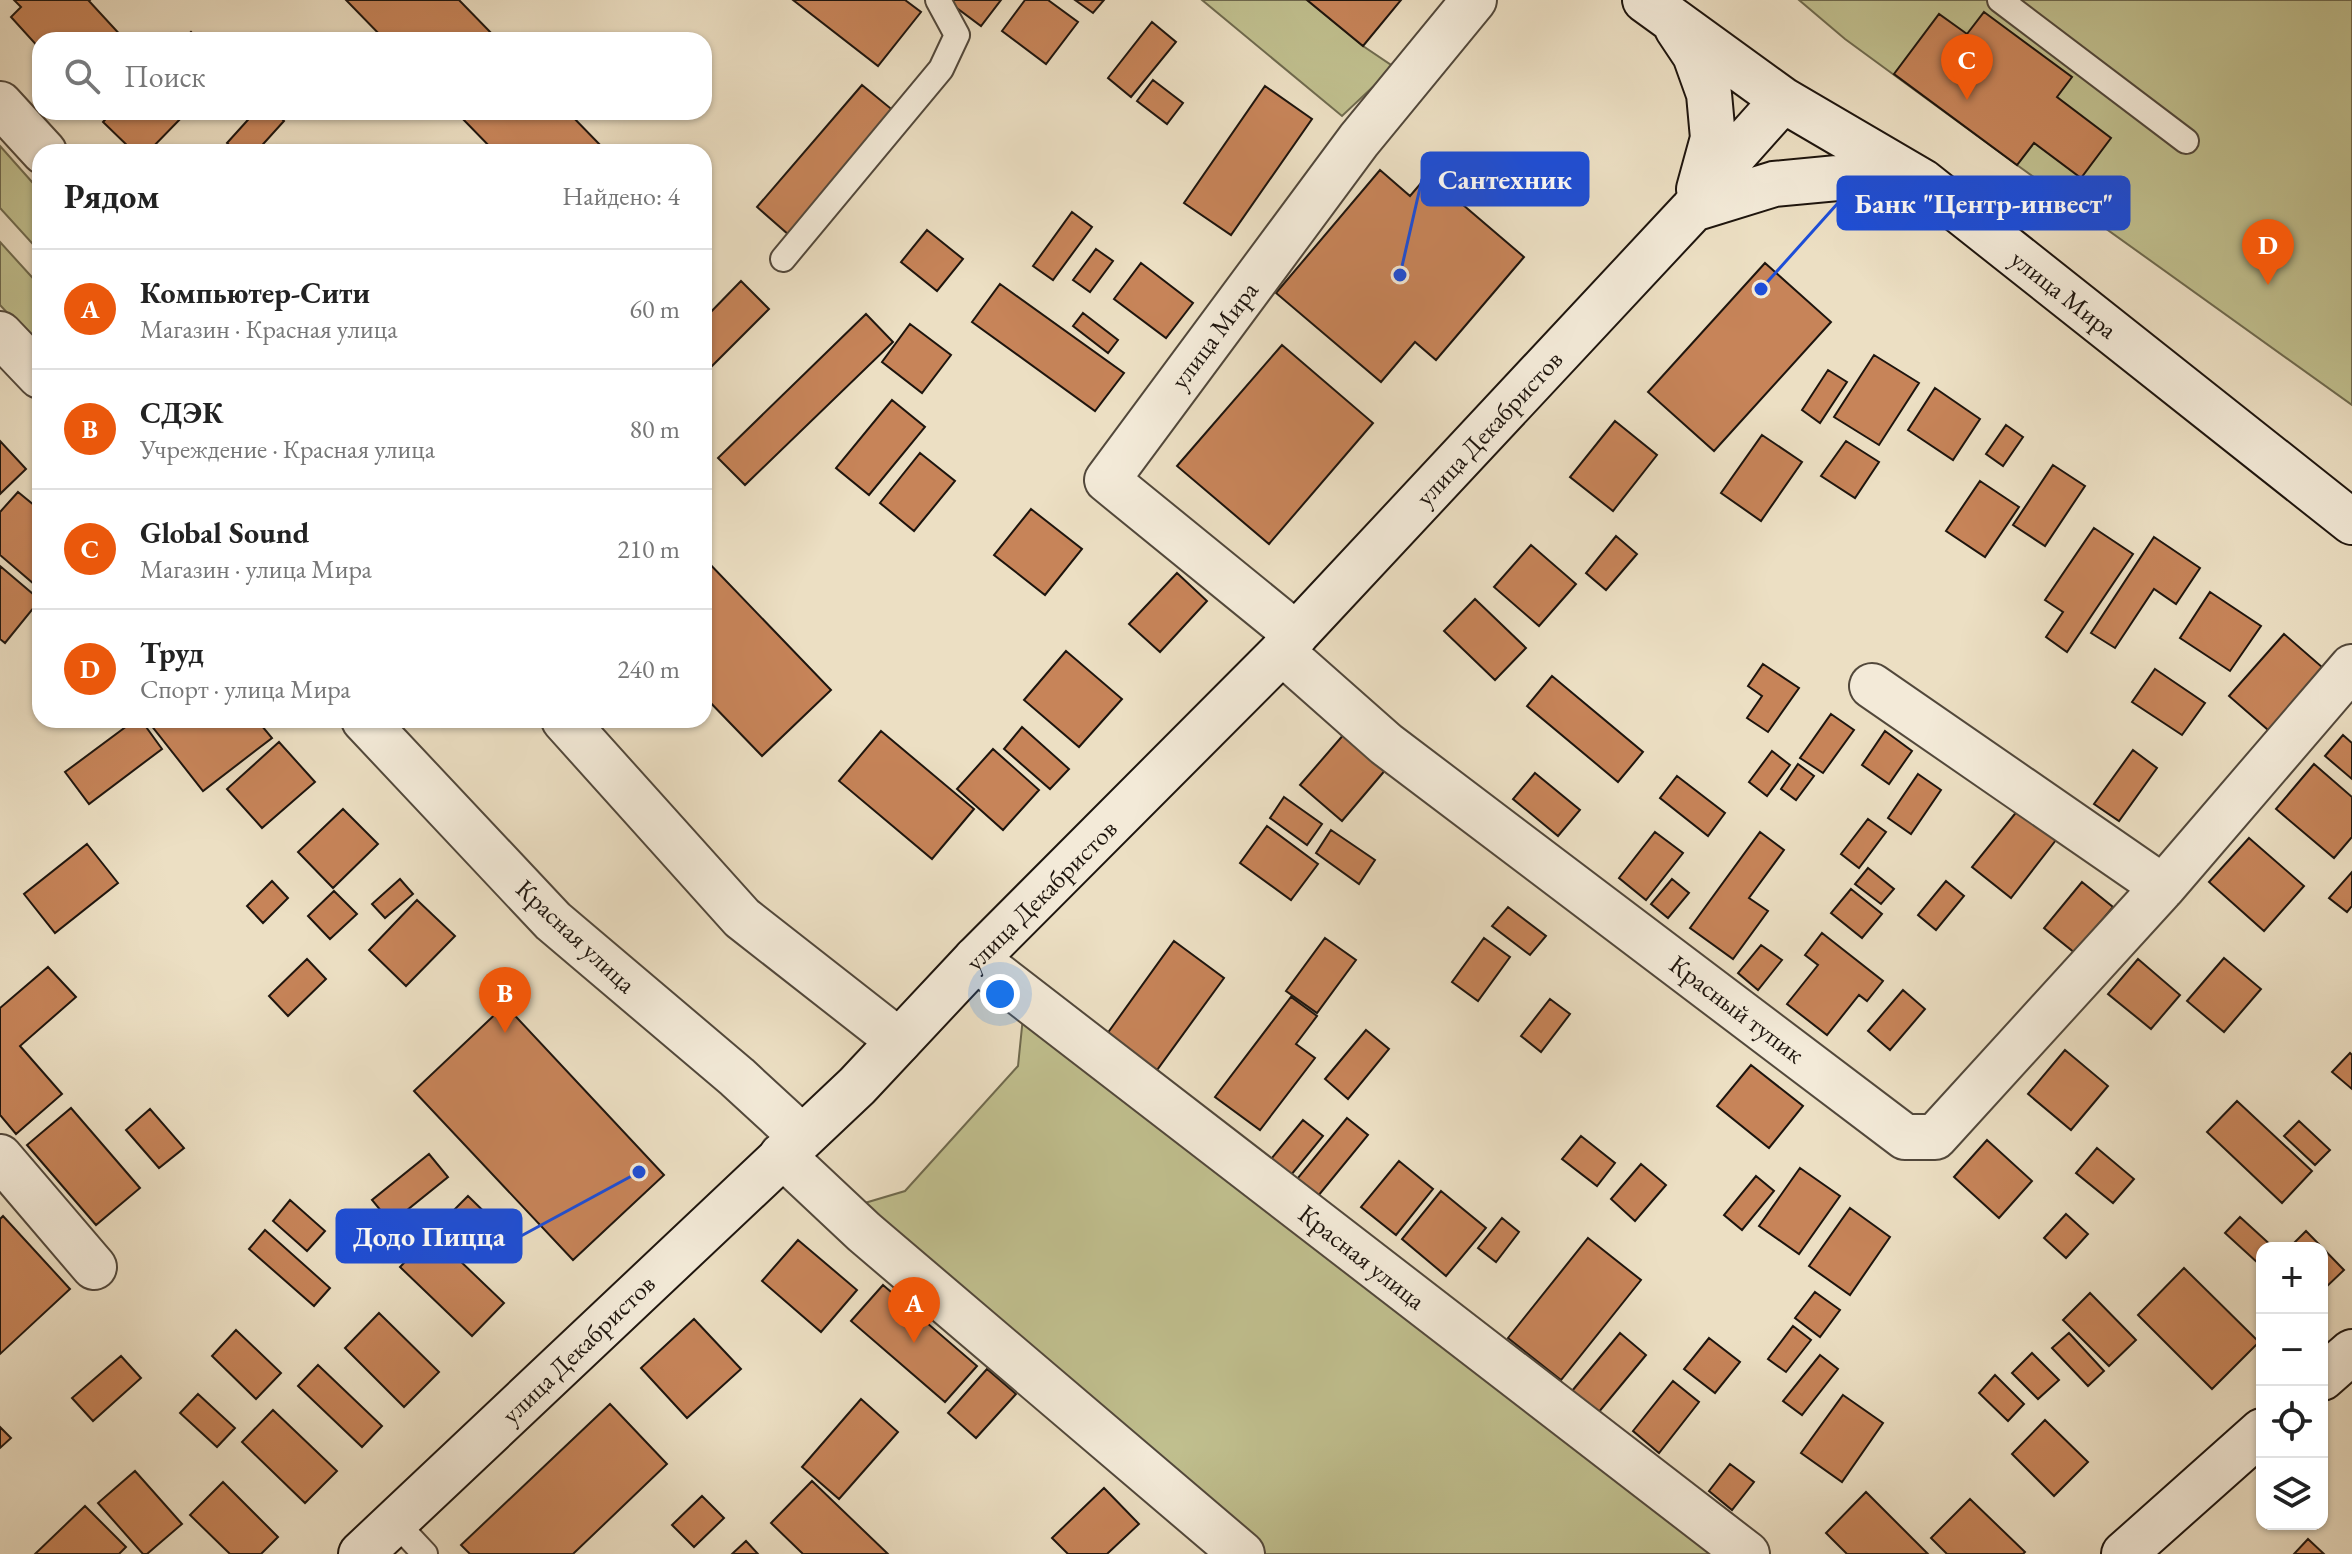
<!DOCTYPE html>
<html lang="ru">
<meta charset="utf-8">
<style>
body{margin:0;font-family:"EB Garamond",serif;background:#f6f6f6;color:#222}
.controls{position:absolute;right:24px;bottom:24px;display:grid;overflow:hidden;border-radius:16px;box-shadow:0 2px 6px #0004}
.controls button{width:72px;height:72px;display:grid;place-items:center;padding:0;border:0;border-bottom:2px solid #e0e0e0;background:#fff;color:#222;font:40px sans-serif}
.you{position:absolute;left:1000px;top:994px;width:28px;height:28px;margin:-20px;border:6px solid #fff;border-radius:50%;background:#1a73e8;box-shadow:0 0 0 12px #1a73e833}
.badge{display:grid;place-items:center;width:52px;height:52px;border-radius:50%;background:#ea580c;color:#fff;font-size:26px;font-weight:700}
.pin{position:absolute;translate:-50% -66px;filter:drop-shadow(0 2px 4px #0008)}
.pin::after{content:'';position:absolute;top:42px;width:28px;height:24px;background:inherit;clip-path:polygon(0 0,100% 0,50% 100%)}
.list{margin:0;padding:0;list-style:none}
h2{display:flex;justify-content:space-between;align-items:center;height:104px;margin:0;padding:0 32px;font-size:34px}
h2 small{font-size:26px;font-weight:400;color:#767676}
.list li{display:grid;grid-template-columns:52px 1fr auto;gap:24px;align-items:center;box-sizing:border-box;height:120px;padding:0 32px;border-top:2px solid #e0e0e0}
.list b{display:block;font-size:30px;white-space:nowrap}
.list p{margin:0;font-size:26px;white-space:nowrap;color:#767676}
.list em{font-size:26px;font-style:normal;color:#767676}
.icon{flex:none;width:44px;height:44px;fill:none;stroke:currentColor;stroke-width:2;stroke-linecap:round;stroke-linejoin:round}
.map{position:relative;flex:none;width:2352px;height:1554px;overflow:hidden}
.search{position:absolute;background:#fff;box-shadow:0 2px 6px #0004;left:32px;top:32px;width:680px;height:88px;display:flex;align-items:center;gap:20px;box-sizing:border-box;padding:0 28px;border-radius:24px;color:#767676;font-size:30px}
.panel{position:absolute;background:#fff;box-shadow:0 2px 6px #0004;left:32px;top:144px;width:680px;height:584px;border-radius:24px}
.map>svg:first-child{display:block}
.green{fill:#c0bf8e;stroke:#6f6a4e;stroke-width:2}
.building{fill:#c78459;stroke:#1e150e;stroke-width:2}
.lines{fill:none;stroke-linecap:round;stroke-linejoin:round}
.lane-casing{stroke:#52483b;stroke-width:28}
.street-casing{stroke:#52483b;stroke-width:48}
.secondary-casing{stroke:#1e150e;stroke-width:48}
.lane{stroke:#f3ead8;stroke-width:24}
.street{stroke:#f3ead8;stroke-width:44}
.secondary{stroke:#f3ead8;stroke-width:44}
.labels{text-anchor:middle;stroke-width:6;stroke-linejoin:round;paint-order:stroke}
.street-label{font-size:26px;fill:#1e150e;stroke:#f3ead8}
.leader{fill:none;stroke:#1d4ed8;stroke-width:3}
.callout-dot{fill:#1d4ed8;stroke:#f3ead8;stroke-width:3}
.callout{fill:#1d4ed8;stroke:#1d4ed8;stroke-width:3}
.callout-label{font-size:28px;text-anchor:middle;font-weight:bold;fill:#fff}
</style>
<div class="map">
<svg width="2352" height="1554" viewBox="0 0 2352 1554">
<rect width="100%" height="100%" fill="#ecdfc3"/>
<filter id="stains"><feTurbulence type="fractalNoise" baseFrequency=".0025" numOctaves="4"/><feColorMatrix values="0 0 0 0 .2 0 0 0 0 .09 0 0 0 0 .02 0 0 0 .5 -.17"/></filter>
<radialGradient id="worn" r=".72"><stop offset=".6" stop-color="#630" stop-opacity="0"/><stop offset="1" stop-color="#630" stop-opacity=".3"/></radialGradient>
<path class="green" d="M1202,0H1307L1363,46L1394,67L1342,116Z
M1799,0H2352V405L2017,165L1845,39Z
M0,146L40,191V252L0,208Z
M0,242L40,286V348L0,305Z
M1023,1017L1728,1554H1263L848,1208L905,1191L1018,1066Z"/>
<path class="building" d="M14,0H90L89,1L125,40H40V49L11,17L21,7Z
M346,0H459L498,40H385Z
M793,0H905L921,12L878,66Z
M946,0H1001L981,26Z
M1025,0H1048L1078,22L1046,64L1002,31Z
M1075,0H1104L1093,13Z
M1307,0H1401L1363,46Z
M1984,12L2072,77L2057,97L2111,138L2081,178L2034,143L2017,165L1894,74L1939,14L1967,34Z
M1152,22L1176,42L1131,97L1108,78Z
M191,32L199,40H183Z
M1153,80L1183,103L1167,124L1137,101Z
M862,85L895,112L789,235L757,207Z
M1265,86L1312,119L1231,235L1184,203Z
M112,112H187L148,152H134L103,122Z
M255,112H275L284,121L256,152H237L227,143Z
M456,112H568L607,152H495Z
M1380,170L1410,196L1428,175L1524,257L1436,360L1415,342L1381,382L1276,293Z
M1072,212L1092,227L1053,280L1033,266Z
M927,230L963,259L937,291L901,262Z
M1096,249L1113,261L1090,292L1073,280Z
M1141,263L1193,303L1166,338L1114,299Z
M1765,263L1831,322L1714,451L1648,392Z
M741,281L769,309L704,374V319Z
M1000,284L1124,373L1095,411L972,322Z
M1083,313L1118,340L1108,353L1073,326Z
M866,314L893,342L745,485L718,458Z
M910,324L951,355L922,393L882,362Z
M1282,345L1373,423L1269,544L1177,466Z
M1874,355L1919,383L1879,445L1834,417Z
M1828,370L1847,382L1820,423L1802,410Z
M1935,388L1980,419L1953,460L1908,430Z
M892,400L925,427L869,495L836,468Z
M1615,421L1657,455L1613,511L1570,477Z
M2006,425L2023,437L2003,466L1986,454Z
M1762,435L1802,462L1761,521L1721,493Z
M0,441L26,469L0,494Z
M1846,441L1879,462L1855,498L1821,476Z
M920,453L955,481L914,531L880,503Z
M2053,465L2085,486L2045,546L2013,525Z
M1980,481L2019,507L1985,557L1946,531Z
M18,492L40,510V577L34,584L0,555V512Z
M1031,509L1082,549L1045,595L994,555Z
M2094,528L2133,554L2067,652L2046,637L2063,612L2045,600Z
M1616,536L1637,554L1606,590L1586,573Z
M2154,537L2200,568L2176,604L2154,589L2115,648L2091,633Z
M1531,545L1576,584L1539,626L1494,587Z
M704,558L831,690L762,756L704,696Z
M0,566L40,600L5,643L0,639Z
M1177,573L1207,601L1160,652L1129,624Z
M2210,592L2261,626L2230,671L2180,638Z
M1475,599L1526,648L1495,680L1444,631Z
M2284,634L2330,674L2275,736L2229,696Z
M1066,651L1122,699L1079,747L1024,700Z
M1763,664L1799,688L1768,732L1747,718L1762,696L1748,686Z
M2155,669L2205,703L2182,735L2132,702Z
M1552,676L1643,752L1618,782L1527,706Z
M1831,714L1854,730L1823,773L1800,758Z
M135,720H141L162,749L89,804L65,772Z
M147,720H257L272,738L203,791Z
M1022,727L1069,769L1050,789L1004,749Z
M881,731L974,809L932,859L839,781Z
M1885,731L1912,751L1889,784L1862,765Z
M1345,733L1387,768L1342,821L1300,785Z
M2343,735L2352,743V779L2325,756Z
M279,742L315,782L262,828L227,789Z
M993,749L1039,790L1003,830L957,789Z
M2133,750L2157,768L2119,821L2094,804Z
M1772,751L1790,765L1767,796L1749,782Z
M1798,764L1814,776L1796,800L1781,789Z
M2314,764L2352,797V837L2334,858L2276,809Z
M1535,773L1580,810L1558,836L1513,799Z
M1918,774L1941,790L1911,834L1888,818Z
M1677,776L1725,813L1708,836L1660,798Z
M1284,797L1322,824L1307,845L1270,818Z
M343,809L378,844L333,888L298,852Z
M2018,810L2056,840L2011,898L1972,867Z
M1868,819L1886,832L1859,868L1841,854Z
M1267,826L1318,864L1291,900L1240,863Z
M1331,830L1375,860L1359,884L1316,853Z
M1655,832L1683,853L1646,900L1619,878Z
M1760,832L1784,850L1749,898L1768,911L1733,959L1690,928Z
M2249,838L2304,886L2264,931L2209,882Z
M87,844L118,883L55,933L24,894Z
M1868,868L1894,889L1881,904L1855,884Z
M2352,872V906L2347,912L2329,898Z
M400,879L413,894L385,918L372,904Z
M1672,879L1689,893L1668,918L1651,904Z
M272,881L288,898L263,923L247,906Z
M1946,881L1964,896L1936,930L1918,915Z
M2082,882L2113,907L2075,953L2044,928Z
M1851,889L1882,914L1862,938L1831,913Z
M334,891L357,914L330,939L308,916Z
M417,900L455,936L406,986L369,950Z
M1508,907L1546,936L1530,955L1492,926Z
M1822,933L1883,981L1867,1001L1859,995L1827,1035L1787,1004L1818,965L1805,955Z
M1325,938L1356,960L1317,1013L1286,991Z
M1484,938L1510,957L1478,1001L1452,982Z
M1174,941L1224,978L1157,1070L1107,1034Z
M1761,945L1782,960L1758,990L1738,973Z
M2224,958L2261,989L2224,1032L2187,1001Z
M307,959L326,979L288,1016L269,996Z
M2138,959L2180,995L2151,1029L2108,994Z
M48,967L76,997L20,1046L62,1094L16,1134L0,1115V1008Z
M1903,990L1925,1009L1890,1050L1868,1031Z
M1291,997L1317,1016L1296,1044L1315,1058L1260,1130L1215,1097Z
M1550,999L1570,1014L1541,1052L1521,1036Z
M505,1005L664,1175L573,1260L414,1091Z
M1366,1030L1389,1049L1348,1099L1325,1079Z
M2065,1050L2108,1086L2071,1130L2028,1094Z
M2350,1053L2352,1055V1089L2332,1072Z
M1751,1065L1803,1106L1769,1148L1717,1106Z
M2237,1101L2312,1171L2282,1203L2207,1132Z
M71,1108L140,1188L96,1225L27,1145Z
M150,1109L184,1148L159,1168L126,1130Z
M1347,1118L1368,1135L1318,1196L1297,1179Z
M1303,1120L1323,1136L1291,1175L1271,1159Z
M2299,1121L2330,1150L2315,1165L2284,1136Z
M1581,1136L1615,1163L1597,1186L1562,1159Z
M1987,1140L2032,1181L1999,1218L1954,1177Z
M2097,1148L2134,1179L2113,1203L2076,1173Z
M429,1154L448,1177L391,1223L372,1200Z
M1399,1161L1433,1189L1396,1235L1361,1207Z
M1641,1164L1666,1185L1635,1221L1611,1199Z
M1800,1168L1840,1196L1799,1254L1759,1226Z
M1756,1176L1774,1191L1742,1230L1724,1215Z
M1441,1191L1486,1228L1446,1276L1402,1239Z
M468,1196L505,1232L487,1250L450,1214Z
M290,1200L325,1231L307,1251L273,1221Z
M1850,1208L1890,1237L1850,1295L1809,1266Z
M2066,1214L2088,1234L2066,1258L2044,1238Z
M3,1216L70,1289L0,1354V1219Z
M2240,1217L2274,1248H2262V1260L2259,1264L2225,1233Z
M1502,1218L1519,1232L1496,1262L1478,1248Z
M265,1230L330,1288L314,1306L249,1249Z
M2306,1231L2344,1270L2322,1291V1248H2289Z
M432,1234L504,1303L472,1336L400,1267Z
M1588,1238L1641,1280L1561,1380L1508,1338Z
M798,1240L857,1290L821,1332L762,1281Z
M2184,1268L2259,1342L2212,1389L2138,1315Z
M883,1285L977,1366L945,1402L851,1321Z
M1815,1292L1840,1310L1820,1337L1795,1318Z
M2090,1293L2136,1340L2109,1366L2063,1320Z
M379,1313L439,1372L404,1407L345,1348Z
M694,1319L741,1369L687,1418L641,1368Z
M1793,1326L1811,1340L1786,1372L1768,1359Z
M236,1330L281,1373L256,1399L212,1356Z
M1620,1333L1646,1355L1598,1413L1572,1391Z
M2069,1333L2104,1371L2088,1386L2052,1348Z
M1709,1338L1740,1362L1715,1393L1684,1369Z
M2032,1353L2059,1380L2038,1399L2012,1373Z
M1820,1355L1838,1369L1802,1415L1783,1401Z
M121,1356L141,1378L93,1421L72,1398Z
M318,1365L382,1426L362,1447L298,1386Z
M987,1369L1016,1394L976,1438L948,1413Z
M1995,1375L2024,1404L2008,1421L1979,1393Z
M1673,1381L1699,1402L1659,1453L1633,1431Z
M198,1394L235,1428L217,1447L180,1413Z
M1843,1395L1883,1423L1842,1482L1801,1453Z
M861,1399L898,1432L839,1499L802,1467Z
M610,1404L667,1464L573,1554H470L461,1545Z
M273,1410L337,1471L305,1503L242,1442Z
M2045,1420L2088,1462L2054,1496L2012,1454Z
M0,1427L11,1438L0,1448Z
M1730,1464L1754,1482L1732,1510L1709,1491Z
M135,1471L182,1524L147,1554H143L98,1503Z
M812,1481L888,1554H803L771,1523Z
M223,1482L278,1537L261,1554H230L190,1515Z
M1104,1488L1139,1524L1107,1554H1068L1052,1538Z
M1866,1492L1928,1554H1847L1826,1533Z
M702,1496L724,1518L694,1547L672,1525Z
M1970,1499L2025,1552L2023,1554H1947L1931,1538Z
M85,1506L126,1547L119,1554H35Z
M2308,1539L2324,1554H2294Z
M746,1541L758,1554H732Z"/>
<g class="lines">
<defs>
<path id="lane" d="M2000,0L2186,141
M783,259L941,69L957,35L938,0
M396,1523L425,1554"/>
<path id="street" d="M0,104L44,152
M0,334L40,376
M1296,634L1107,480L1359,140L1474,0
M1282,652L1386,744L1905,1137H1935L2163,887L2352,667
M1872,686L2163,887
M364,720L553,921L737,1077L802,1137
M564,720L742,918L899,1041
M976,959L1747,1554
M782,1155L864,1232L1242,1554
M0,1157L94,1267"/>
<path id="secondary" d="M1645,0L1783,100L1923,182L2352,522
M1677,28L1695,55L1709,94L1713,138L1699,189
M1693,209L1774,184L1848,177L1915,182
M2322,1378L2352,1352
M361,1554L857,1086L976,959L1282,652L1296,634L1693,209L1724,166L1783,100
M2124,1554L2262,1431"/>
</defs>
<use href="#lane" class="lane-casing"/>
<use href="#street" class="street-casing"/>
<use href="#secondary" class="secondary-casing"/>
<use href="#lane" class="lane"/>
<use href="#street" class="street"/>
<use href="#secondary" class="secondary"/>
</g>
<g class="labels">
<g class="street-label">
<text transform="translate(2064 294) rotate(38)" y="9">улица Мира</text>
<text transform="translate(1214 335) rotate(-53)" y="9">улица Мира</text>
<text transform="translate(1489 428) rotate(-47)" y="9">улица Декабристов</text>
<text transform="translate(1041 895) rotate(-45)" y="9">улица Декабристов</text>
<text transform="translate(576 936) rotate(43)" y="9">Красная улица</text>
<text transform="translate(1737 1009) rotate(37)" y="9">Красный тупик</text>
<text transform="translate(1362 1257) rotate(38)" y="9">Красная улица</text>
<text transform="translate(578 1349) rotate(-44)" y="9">улица Декабристов</text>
</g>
</g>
<path class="leader" d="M1400 275L1422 179M1761 289L1838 203M639 1172L521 1236"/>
<g class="callout-dot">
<circle cx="1400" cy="275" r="8"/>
<circle cx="1761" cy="289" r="8"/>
<circle cx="639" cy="1172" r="8"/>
</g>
<g class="callout">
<rect x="1422" y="153" width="166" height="52" rx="8"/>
<rect x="1838" y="177" width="291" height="52" rx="8"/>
<rect x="337" y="1210" width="184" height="52" rx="8"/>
</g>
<g class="callout-label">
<text x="1505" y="189">Сантехник</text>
<text x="1984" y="213">Банк "Центр-инвест"</text>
<text x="429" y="1246">Додо Пицца</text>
</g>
<rect width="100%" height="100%" filter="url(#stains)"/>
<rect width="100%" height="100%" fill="url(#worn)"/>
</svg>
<div class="controls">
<button>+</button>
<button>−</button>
<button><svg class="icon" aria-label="locate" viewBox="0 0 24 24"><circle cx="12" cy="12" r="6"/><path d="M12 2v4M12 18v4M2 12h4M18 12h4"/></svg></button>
<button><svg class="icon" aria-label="layers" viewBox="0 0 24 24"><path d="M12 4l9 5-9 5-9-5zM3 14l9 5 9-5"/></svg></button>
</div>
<div class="you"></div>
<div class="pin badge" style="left:914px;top:1343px">A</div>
<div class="pin badge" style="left:505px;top:1033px">B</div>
<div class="pin badge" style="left:1967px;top:100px">C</div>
<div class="pin badge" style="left:2268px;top:285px">D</div>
<div class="search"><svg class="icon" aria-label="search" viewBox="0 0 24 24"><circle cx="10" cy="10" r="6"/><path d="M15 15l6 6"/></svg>Поиск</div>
<section class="panel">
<h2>Рядом<small>Найдено: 4</small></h2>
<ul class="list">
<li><span class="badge">A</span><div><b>Компьютер-Сити</b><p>Магазин · Красная улица</p></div><em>60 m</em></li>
<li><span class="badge">B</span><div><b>СДЭК</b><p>Учреждение · Красная улица</p></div><em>80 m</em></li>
<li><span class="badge">C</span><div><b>Global Sound</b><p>Магазин · улица Мира</p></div><em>210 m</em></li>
<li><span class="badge">D</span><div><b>Труд</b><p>Спорт · улица Мира</p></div><em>240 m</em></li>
</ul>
</section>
</div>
